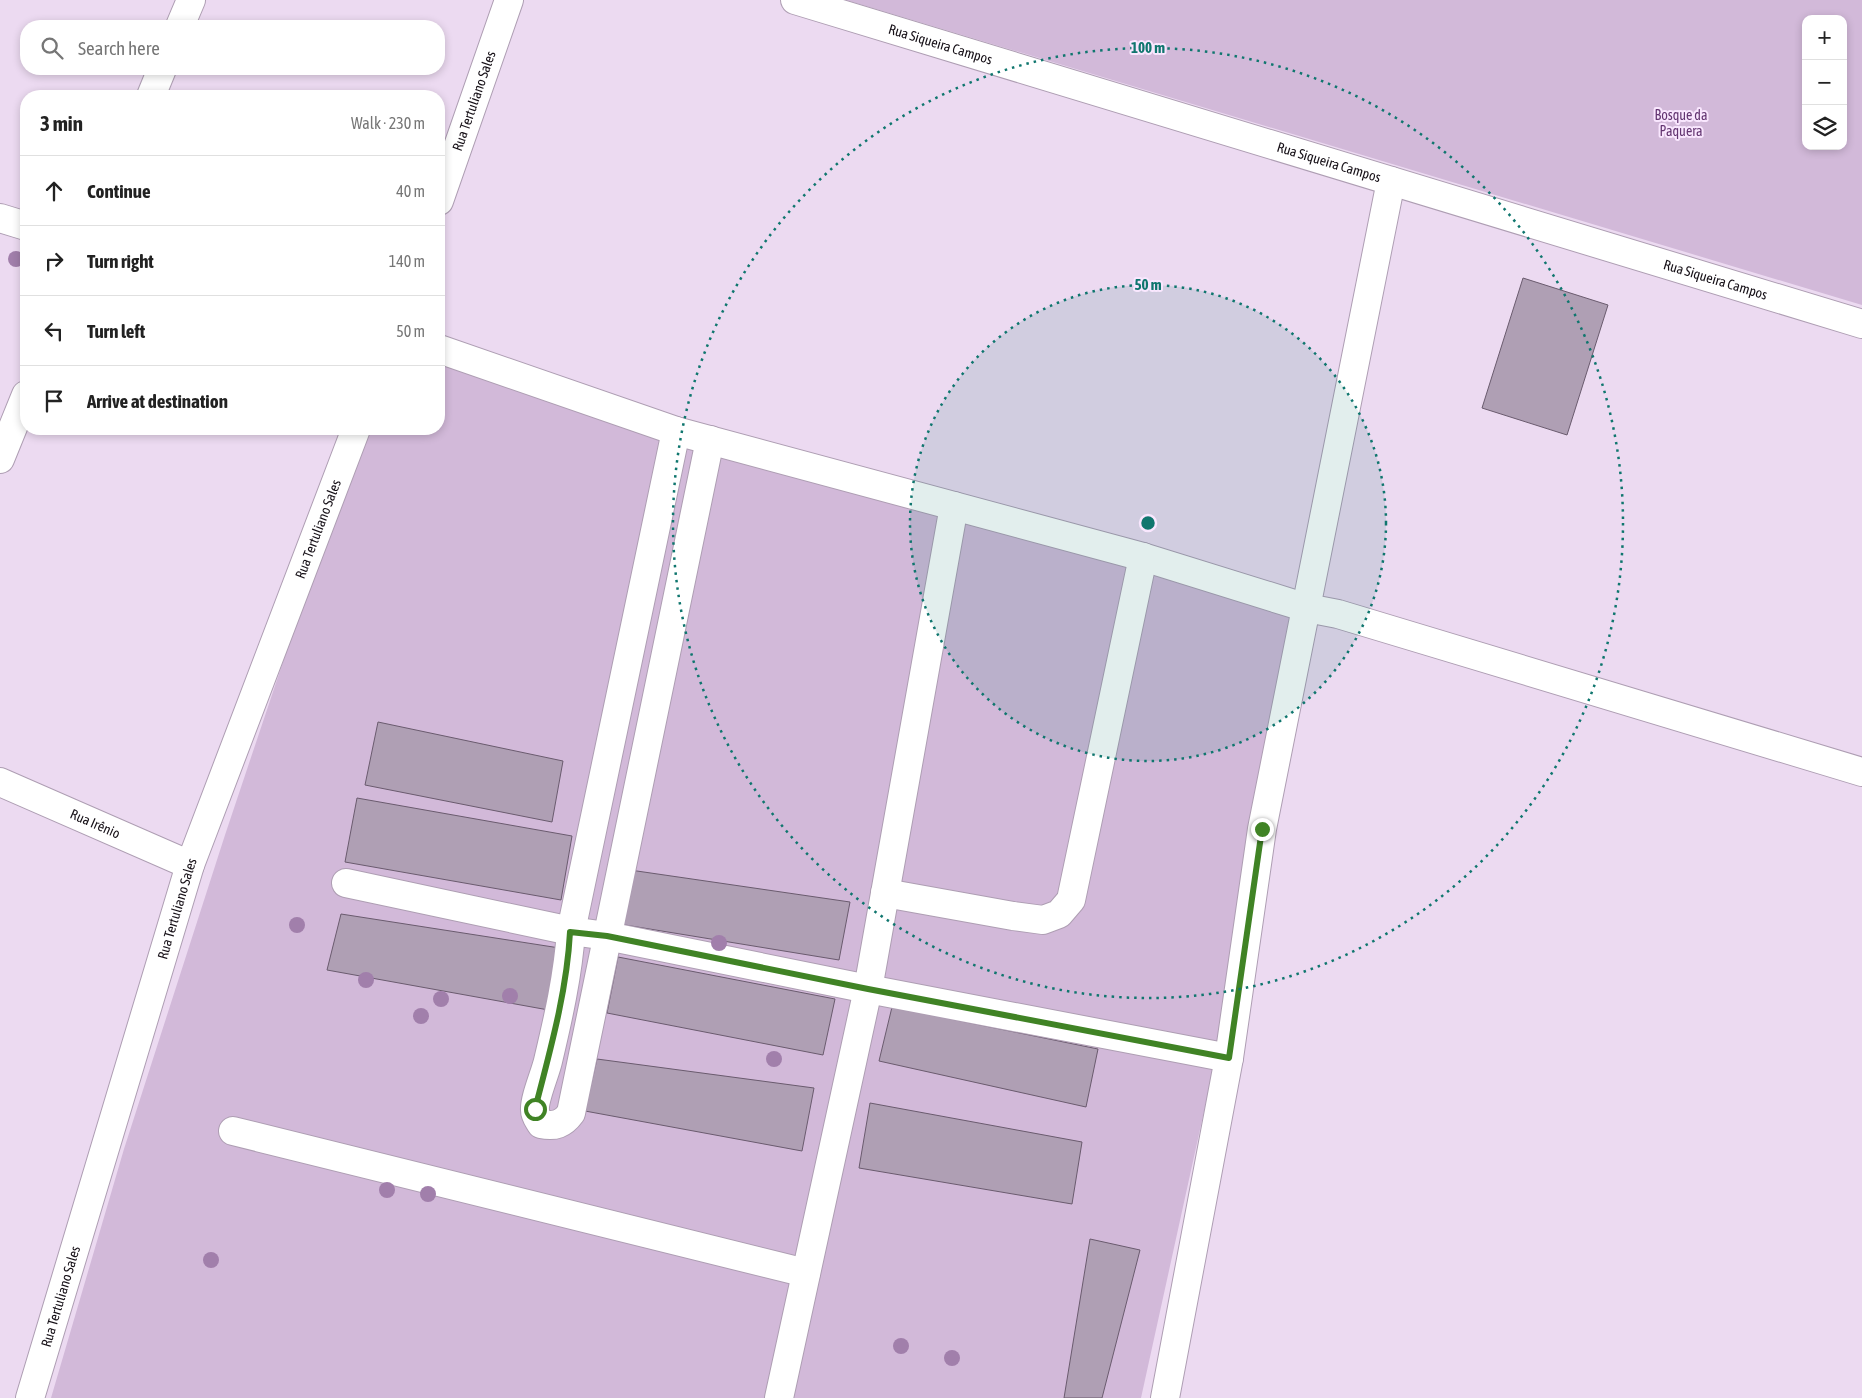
<!DOCTYPE html>
<meta charset="utf-8">
<style>
body{margin:0;font-family:"Asap Condensed",sans-serif;background:#f2f2f2;color:#222}
.controls{position:absolute;right:15px;top:15px;display:grid;overflow:hidden;border-radius:10px;box-shadow:0 2px 8px #0003}
.controls button{width:45px;height:45px;display:grid;place-items:center;padding:0;border:0;border-bottom:1px solid #e0e0e0;background:#fff;color:#222;font:25px sans-serif}
.stop{position:absolute;width:15px;height:15px;margin:-11px;border:4px solid #408325;border-radius:50%;background:#fff}
.stop.end{background:#408325;border-color:#fff;box-shadow:0 1px 5px #0008}
.list{margin:0;padding:0;list-style:none}
h2{display:flex;justify-content:space-between;align-items:center;height:65px;margin:0;padding:0 20px;font-size:21px}
h2 small{font-size:16px;font-weight:400;color:#767676}
.list li{display:grid;grid-template-columns:32px 1fr auto;gap:15px;align-items:center;box-sizing:border-box;height:70px;padding:0 20px;border-top:1px solid #e0e0e0}
.list b{display:block;font-size:19px;white-space:nowrap}
.list em{font-size:16px;font-style:normal;color:#767676}
.icon{flex:none;width:28px;height:28px;fill:none;stroke:currentColor;stroke-width:2;stroke-linecap:round;stroke-linejoin:round}
.map{position:relative;flex:none;width:1862px;height:1398px;overflow:hidden}
.search{position:absolute;background:#fff;box-shadow:0 2px 8px #0003;left:20px;top:20px;width:425px;height:55px;display:flex;align-items:center;gap:12px;box-sizing:border-box;padding:0 18px;border-radius:20px;color:#767676;font-size:19px}
.panel{position:absolute;background:#fff;box-shadow:0 2px 8px #0003;left:20px;top:90px;width:425px;height:345px;border-radius:20px}
.map>svg:first-child{display:block}
.green{fill:#d2b9d9;fill-rule:evenodd}
.building{fill:#af9fb4;stroke:#6a5b6e}
.lines{fill:none;stroke-linecap:round;stroke-linejoin:round}
.minor-casing{stroke:#ae9eb3;stroke-width:30}
.minor{stroke:#fff;stroke-width:28}
.tree{fill:#a17fab}
.route{stroke:#408325;stroke-width:6}
.ring{fill:none;stroke:#0f766e;stroke-width:2.5;stroke-dasharray:2.5 5}
.labels{text-anchor:middle;stroke-width:4;stroke-linejoin:round;paint-order:stroke}
.street-label{font-size:14px;fill:#161017;stroke:#f9e7fe}
.park-label{font-size:14px;fill:#633571;stroke:#f9e7fe}
.centre{fill:#0f766e;stroke:#f9e7fe;stroke-width:2.5}
.ring-label{font-size:15px;text-anchor:middle;font-weight:bold;fill:#0f766e;stroke:#f9e7fe;stroke-width:4;stroke-linejoin:round;paint-order:stroke}
</style>
<div class="map">
<svg width="1862" height="1398" viewBox="0 0 1862 1398">
<rect width="100%" height="100%" fill="#ecdaf1"/>
<path class="green" d="M846,0H1862V305ZM1806,19H1843V146H1806Z
M439,349L1315,606L1141,1398H51L124,1149L225,835L361,429H439Z"/>
<path class="building" d="M1523,278L1608,305L1567,435L1482,408Z
M378,722L563,761L552,822L365,785Z
M357,798L572,836L561,900L345,862Z
M630,870L850,902L839,960L619,924Z
M341,914L566,949L554,1011L327,970Z
M618,957L835,999L823,1055L607,1013Z
M892,1007L1098,1049L1086,1107L879,1061Z
M597,1059L814,1088L802,1151L585,1111Z
M870,1103L1082,1142L1072,1204L859,1168Z
M1090,1239L1140,1250L1102,1398H1064Z"/>
<g class="lines">
<defs>
<g id="minor">
<path id="s1" d="M795,0L1862,324"/>
<path d="M180,26L191,0"/>
<path d="M151,96L162,69"/>
<path id="s2" d="M439,201L509,0"/>
<path d="M0,218L26,226"/>
<path d="M439,349L676,431L1143,557L1307,608L1338,614L1862,772"/>
<path d="M676,431L571,931C568,975 558,1019 548,1061C545,1074 534,1099 535,1110C535,1116 538,1119 541,1124C555,1127 563,1124 571,1113L710,440"/>
<path d="M0,459L26,395"/>
<path id="s3" d="M0,782L190,865"/>
<path d="M346,883L571,931L607,936L868,989L1229,1058"/>
<path d="M885,893L1013,916L1043,920L1059,914L1071,900L1143,557"/>
<path d="M233,1131L806,1273"/>
<path id="s4" d="M30,1398L190,865L356,429"/>
<path d="M779,1398L868,989L954,506"/>
<path d="M1165,1398L1229,1058L1262,829L1391,181"/>
</g>
</defs>
<use href="#minor" class="minor-casing"/>
<use href="#minor" class="minor"/>
</g>
<g class="tree">
<circle cx="16" cy="259" r="8"/>
<circle cx="297" cy="925" r="8"/>
<circle cx="719" cy="943" r="8"/>
<circle cx="366" cy="980" r="8"/>
<circle cx="510" cy="996" r="8"/>
<circle cx="441" cy="999" r="8"/>
<circle cx="421" cy="1016" r="8"/>
<circle cx="774" cy="1059" r="8"/>
<circle cx="387" cy="1190" r="8"/>
<circle cx="428" cy="1194" r="8"/>
<circle cx="211" cy="1260" r="8"/>
<circle cx="901" cy="1346" r="8"/>
<circle cx="952" cy="1358" r="8"/>
</g>
<g class="lines">
<path class="route" d="M535,1109C550,1051 567,991 570,932L607,936L868,989L1229,1058L1262,829"/>
</g>
<circle cx="1148" cy="523" r="238" fill="#0f766e" fill-opacity=".12"/>
<g class="ring">
<circle cx="1148" cy="523" r="238"/>
<circle cx="1148" cy="523" r="475"/>
</g>
<g class="labels">
<g class="street-label">
<text dy="5" stroke="none"><textPath href="#s1" startOffset="152">Rua Siqueira Campos</textPath></text>
<text dy="5" stroke="none"><textPath href="#s2" startOffset="106">Rua Tertuliano Sales</textPath></text>
<text dy="5" stroke="none"><textPath href="#s1" startOffset="558">Rua Siqueira Campos</textPath></text>
<text dy="5" stroke="none"><textPath href="#s1" startOffset="962">Rua Siqueira Campos</textPath></text>
<text dy="5" stroke="none"><textPath href="#s4" startOffset="916">Rua Tertuliano Sales</textPath></text>
<text dy="5" stroke="none"><textPath href="#s3" startOffset="104">Rua Irênio</textPath></text>
<text dy="5" stroke="none"><textPath href="#s4" startOffset="511">Rua Tertuliano Sales</textPath></text>
<text dy="5" stroke="none"><textPath href="#s4" startOffset="106">Rua Tertuliano Sales</textPath></text>
</g>
<g class="park-label">
<text x="1681" y="120">Bosque da<tspan x="1681" dy="16">Paquera</tspan></text>
</g>
</g>
<circle cx="1148" cy="523" r="8" class="centre"/>
<g class="ring-label">
<text x="1148" y="53">100 m</text>
<text x="1148" y="290">50 m</text>
</g>
</svg>
<div class="controls">
<button>+</button>
<button>−</button>
<button><svg class="icon" aria-label="layers" viewBox="0 0 24 24"><path d="M12 4l9 5-9 5-9-5zM3 14l9 5 9-5"/></svg></button>
</div>
<div class="stop" style="left:535px;top:1109px"></div>
<div class="stop end" style="left:1262px;top:829px"></div>
<div class="search"><svg class="icon" aria-label="search" viewBox="0 0 24 24"><circle cx="10" cy="10" r="6"/><path d="M15 15l6 6"/></svg>Search here</div>
<section class="panel">
<h2>3 min<small>Walk · 230 m</small></h2>
<ul class="list">
<li><svg class="icon" aria-label="ahead" viewBox="0 0 24 24"><path d="M12 20V5M6 11l6-6 6 6"/></svg><div><b>Continue</b></div><em>40 m</em></li>
<li><svg class="icon" aria-label="right" viewBox="0 0 24 24"><path d="M7 20v-9h11M14 6l5 5-5 5"/></svg><div><b>Turn right</b></div><em>140 m</em></li>
<li><svg class="icon" aria-label="left" viewBox="0 0 24 24"><path d="M17 20v-9H6M10 6l-5 5 5 5"/></svg><div><b>Turn left</b></div><em>50 m</em></li>
<li><svg class="icon" aria-label="arrive" viewBox="0 0 24 24"><path d="M6 21V4h12l-3 4 3 4H6"/></svg><div><b>Arrive at destination</b></div></li>
</ul>
</section>
</div>
